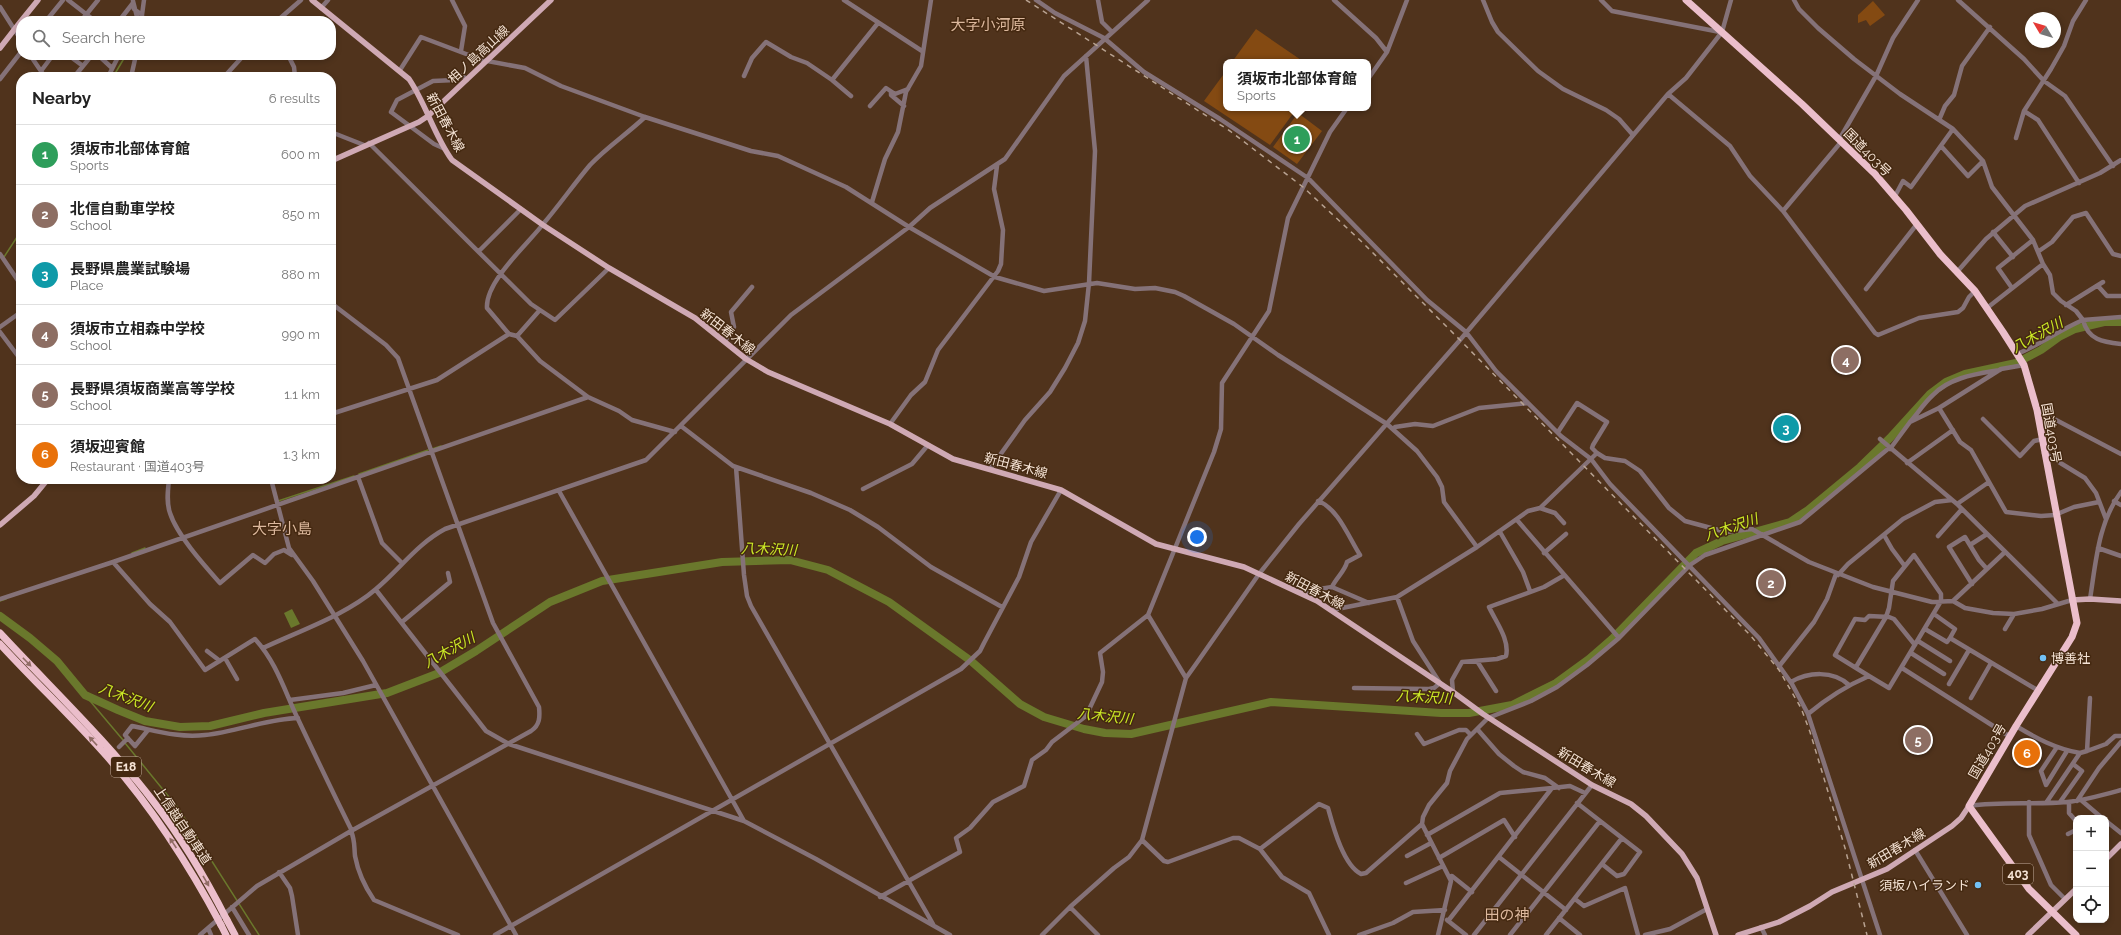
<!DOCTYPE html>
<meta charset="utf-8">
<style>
body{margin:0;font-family:Raleway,"Noto Sans JP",sans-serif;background:#f2f2f2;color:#222}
.controls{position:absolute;right:12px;bottom:12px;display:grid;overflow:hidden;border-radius:8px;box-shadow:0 2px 6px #0003}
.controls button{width:36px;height:36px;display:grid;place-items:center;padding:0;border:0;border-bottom:1px solid #e0e0e0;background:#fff;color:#222;font:20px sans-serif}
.compass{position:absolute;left:2025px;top:12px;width:36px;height:36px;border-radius:50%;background:#fff;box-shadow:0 2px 6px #0003;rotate:308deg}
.you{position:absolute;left:1197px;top:537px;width:14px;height:14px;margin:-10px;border:3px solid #fff;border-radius:50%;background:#1a73e8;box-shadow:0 0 0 6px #1a73e833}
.badge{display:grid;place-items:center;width:26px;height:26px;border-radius:50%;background:#b45309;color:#fff;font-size:13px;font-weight:700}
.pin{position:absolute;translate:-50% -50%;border:2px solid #fff;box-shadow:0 1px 4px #0006}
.popup{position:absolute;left:1223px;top:59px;width:148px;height:52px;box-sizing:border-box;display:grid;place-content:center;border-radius:8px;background:#fff;filter:drop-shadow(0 1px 3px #0005);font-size:13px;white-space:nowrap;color:#767676}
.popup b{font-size:15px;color:#222}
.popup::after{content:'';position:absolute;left:50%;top:100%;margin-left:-8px;border:8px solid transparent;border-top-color:#fff}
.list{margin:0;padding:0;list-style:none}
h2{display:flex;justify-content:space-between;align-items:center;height:52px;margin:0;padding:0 16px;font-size:17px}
h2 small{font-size:13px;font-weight:400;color:#767676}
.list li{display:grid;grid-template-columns:26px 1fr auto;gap:12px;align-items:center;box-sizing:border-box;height:60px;padding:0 16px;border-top:1px solid #e0e0e0}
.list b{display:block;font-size:15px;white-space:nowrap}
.list p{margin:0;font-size:13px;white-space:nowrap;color:#767676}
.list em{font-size:13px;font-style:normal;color:#767676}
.icon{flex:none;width:22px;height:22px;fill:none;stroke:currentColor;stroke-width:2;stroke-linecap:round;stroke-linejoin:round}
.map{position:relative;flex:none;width:2121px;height:935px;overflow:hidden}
.search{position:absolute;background:#fff;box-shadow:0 2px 6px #0003;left:16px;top:16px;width:320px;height:44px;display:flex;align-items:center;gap:10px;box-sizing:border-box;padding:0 14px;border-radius:16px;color:#767676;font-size:15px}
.panel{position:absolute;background:#fff;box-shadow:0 2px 6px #0003;left:16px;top:72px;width:320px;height:412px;border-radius:16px}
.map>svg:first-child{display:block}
.green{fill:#844a12}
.water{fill:#6a782c}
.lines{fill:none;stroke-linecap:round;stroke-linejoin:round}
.stream{stroke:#6a782c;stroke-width:1.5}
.river{stroke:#6a782c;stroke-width:8}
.minor{stroke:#857278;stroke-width:4.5}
.major{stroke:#cfa9b4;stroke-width:5.5}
.highway{stroke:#ebbecb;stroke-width:7}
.rail{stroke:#b8a291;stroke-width:1.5;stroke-dasharray:5 5;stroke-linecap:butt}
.highway-bridge{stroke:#ebbecb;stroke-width:7}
.oneway{fill:#906c65}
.poi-dot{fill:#72c1f5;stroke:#452911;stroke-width:1.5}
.labels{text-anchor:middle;stroke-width:3;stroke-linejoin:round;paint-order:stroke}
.shield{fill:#452911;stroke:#c0ab9a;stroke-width:1}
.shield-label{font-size:12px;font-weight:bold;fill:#f5e3d5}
.street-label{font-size:13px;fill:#f5e3d5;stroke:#452911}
.poi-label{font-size:13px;fill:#f5e3d5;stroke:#452911;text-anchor:start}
.water-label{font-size:14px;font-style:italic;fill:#ccea26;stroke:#452911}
.quarter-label{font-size:15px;fill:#dcb89d;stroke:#452911}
</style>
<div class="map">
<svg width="2121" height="935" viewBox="0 0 2121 935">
<rect width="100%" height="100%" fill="#50331c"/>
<path class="green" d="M1873,1L1885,15L1870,26L1866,20L1858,23V15Z
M1256,29L1304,62H1232Z
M1226,71V108H1297L1270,145L1204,101Z
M1298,113L1322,131L1297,164L1273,147Z"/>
<path class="water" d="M292,609L300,624L291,628L284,613Z"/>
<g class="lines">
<path class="stream" d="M113,77L126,55
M4,257L21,231
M432,449L441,446
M359,474L428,450
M278,501L354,476
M132,553L145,548
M0,601L6,599
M85,695L123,740
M125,743L178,808L259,935"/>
<path class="river" d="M0,616L30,638L57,661L85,695L118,710L145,721L180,727L210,726L264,713L387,693L439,673L476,651L550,602L602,581L722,562L790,560L828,570L889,602L971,661L1020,704L1044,717L1084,729L1105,733L1131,734L1271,702L1441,713H1469L1512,705L1556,683L1589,659L1612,639L1696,553L1722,541L1790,522L1808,510L1860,467L1890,438L1930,394L1946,382L1965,374L2016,363L2041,350L2059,337L2075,329L2104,322H2121"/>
<path class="minor" d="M68,0L95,21
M452,0L465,26L461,51
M844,0L922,51
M1036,0L1055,13L1104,38L1144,72L1220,119L1308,178L1427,300L1466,332L1496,371L1561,436L1591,459L1610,484L1759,638L1792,684L1808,714L1880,935
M1098,0L1102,22L1111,31
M1334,0L1376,38L1387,52
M1483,0L1492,22L1498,32L1538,71L1563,89L1606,110L1619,119L1633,135
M1601,0L1612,11L1720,32
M1794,0L1799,9L1818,28L1854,59L1900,94L1953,129L1983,161L1992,187L2033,240L2043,264L1987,308
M1958,0L2024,59L2044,81L2065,96L2113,166
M133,1L138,21
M0,7L21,40
M321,8L328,0
M134,9L142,15V21
M142,15L144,0
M46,21L63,0
M81,21L98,0
M119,21L133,3
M277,21L301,0
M30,55L45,77
M68,55L83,66
M98,55L112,68
M288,55L294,67L295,77
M400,70L421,37L482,60L525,68L561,86L645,117L751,151L778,156L846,187L909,227L995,277L1044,291L1097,283L1135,289L1155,288L1175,292L1184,296L1234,324L1278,355L1387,424L1417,451L1437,477L1442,487L1444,502L1477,547
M41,71L53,55
M744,76L752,58L766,42L791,57L807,63L832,80
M74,77L92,55
M108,77L119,55
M131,77L136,55
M224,77L244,55
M0,79L21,52
M1368,79L1387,52L1407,0
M891,92V95L904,106
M1668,94L1730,146L1750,176L1783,211L1875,333L1878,335L1919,318L1958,312L1963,308L1969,297L1975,291
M851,96L832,80L878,23
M870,106L886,88L895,94L908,89
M2024,111L2038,120L2079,183
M1939,120L1945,106L1954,95L1962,66L1990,27
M331,132L364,145
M2016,138L2024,111L2051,69L2064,46L2073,21L2086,0
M1839,140L1876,76L1893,38L1918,0
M369,143L531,304L555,320L609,268
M1941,146L1968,176L1983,161
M445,149L434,144L391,112L397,100L433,81L455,80L462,75L467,80
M1895,196L1903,181L1911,187L1953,129
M872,202L885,159L898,132L906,92L921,66L931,0
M1783,211L1841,142
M1993,232L2013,257
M479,251L521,209
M2039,251L2052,242L2073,217L2086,213L2113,254L2121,256
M0,254L21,285
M1957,272L1986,239L2025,206L2100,173L2121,160
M2098,286L2107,296H2121
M2012,288L1998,268L2033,240
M1866,289L1917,224
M2066,305L2103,282
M2121,317L2083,320C2088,340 2103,342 2121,344
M0,327L21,312
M0,332L21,360
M509,334L487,308C485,281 529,243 544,223C560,204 574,184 590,165C607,147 627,134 645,117
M517,336L539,311
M725,341L734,327L731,312L752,287
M2017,354C2042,344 2059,330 2083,320L2076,311L2061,301L2053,293L2050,275L2043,264
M2024,365L2001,369L1939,408L1960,442L1971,450L2006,512L2041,516L2055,515L2074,507L2099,502
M2037,410L2121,454
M331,414L437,380L509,334L517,336L540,361L588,397L619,411L632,420L675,432
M1983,419L2020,456L2034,441L2043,439
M1910,422C1918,413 1924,403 1933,395C1950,377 1977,374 2000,370
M890,424L911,395L925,382L938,350L998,271L1001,264L1003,230L994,189L997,166
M681,426L733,466L811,493L850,510L878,527L931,567L1002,607
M1393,429L1395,427L1415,424L1433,426L1479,408L1528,403
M1558,432L1577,403L1607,422L1593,445L1592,448L1597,453L1605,458L1625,461L1640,471L1669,508L1685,521L1726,532L1752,529L1809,562L1873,587L1932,602L1953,601L1965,608L1993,613L2014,614L2042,609L2072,600
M1880,439L1957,504L2057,603
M1890,449L1910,422L1939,408
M2044,453L2085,478L2096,493L2106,519
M1907,463L1953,430
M736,467L744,575L747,596L751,606L933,924
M990,469L1025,420L1050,392L1065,368L1078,343L1085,321L1089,283L1095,151L1086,56
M358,477L382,543L402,563
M169,479C168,490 166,502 170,513C177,535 204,565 220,583L253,555L265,563L274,554L284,550L292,555
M271,479L289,548L313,581L363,661L516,935
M863,489L912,464L928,445
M559,491L744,821
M1318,501C1338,508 1349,538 1360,555L1347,562C1345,571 1336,578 1332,587
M2114,501L2121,505
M1957,504L1989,482
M1540,508L1555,513L1564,523
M1517,520L1619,638
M1500,532L1523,572L1530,591
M1884,535L1892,549L1904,565
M1938,536L1962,509
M1970,545L1987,534
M2098,548L2121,556
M1544,553L1566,534
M113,562L150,604L170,622L205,670L255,639C276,662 284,689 297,717C315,755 333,793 352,831
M1838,575L1848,564L1903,519L1935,502L1952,500
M1972,584L1949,547L1965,537L1979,560L1987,569
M376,590L486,731L509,744L744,821L816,859L950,935
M1301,592L1332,587L1369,603
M0,599L113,562L588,397
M2090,599C2096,562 2098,523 2121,492
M1953,601L2005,552
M1332,610L1397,597L1477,547L1528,511L1540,508L1597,453
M1934,614L1955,629L1950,638
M402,622L450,582L448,573
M1925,629L1947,642L1950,638L2039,691
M2005,629L2014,614
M1918,641L1950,661
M263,648C299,631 346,615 376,589C400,569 417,544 445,529L646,460L791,315L909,227L930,208L1005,159L1064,76L1148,0
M207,651L220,661
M1911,653L1944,674
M225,658L237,679
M1477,661L1496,691
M1780,665L1814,622L1827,599L1836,574
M1902,668L2009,736
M1869,676L1835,655L1855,619L1865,620L1869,616L1889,617L1894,619L1915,645
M1186,678L1148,615L1214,452L1221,429L1222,383L1269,311L1288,218L1330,132L1347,108
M1791,682C1808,672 1833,670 1849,685
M1949,684L1969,650
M1354,688L1429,689L1434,688L1440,683L1413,641L1397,597
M1453,692L1452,680L1462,662L1497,659L1506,656C1510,640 1496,622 1489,607L1544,587L1563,576
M1971,698L1991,663
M290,700L343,693L376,685
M1808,714C1827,698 1846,686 1869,676L1889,688L1941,601V594L1914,555L1893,581L1889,608L1886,617L1856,667
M2016,726C2036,738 2056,749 2080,753
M148,730L135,746L125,735L132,726C157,731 179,738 205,735C236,732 266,719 298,718
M1478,730L1499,754L1514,766L1523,772L1545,778L1559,788
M1417,734L1424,744L1459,730H1466L1471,735
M119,747L128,738
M2057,747L2041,771L2046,785L2067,751
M2087,751L2106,744L2115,736H2121
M2081,800L2102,818
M2077,801L2099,768L2121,742
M2029,802V835L2051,885L2065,899
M2060,802L2082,771L2073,764
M2069,802V813L2076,821
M1577,803L1640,852L1624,874L1617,876L1602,864
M2046,803L2080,753L2087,751L2090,698
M1969,806C2002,801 2034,805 2067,802C2086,800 2103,795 2121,790
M2106,821L2121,833
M351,831C355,840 354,846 355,856C358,872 365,887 374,900L458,935
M2068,834L2076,830
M1427,835L1500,793L1552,788
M1142,840L1164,861L1168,862L1233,838H1239L1260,849L1282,877L1309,893L1329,935
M1260,849L1319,804L1328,808C1333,826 1343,865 1361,874L1366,873L1422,824
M1915,850L1967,935
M1407,856L1431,843
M1499,857L1566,910
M1439,858L1504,820L1515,837
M279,872L290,888L292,896L298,935
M1449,877L1452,876L1472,892
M1406,883L1443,866
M880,897L960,852L956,838L970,828L993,802L1024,786L1032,760L1046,750L1052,742L1086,716L1102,682L1103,672L1100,653L1148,615
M1575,899L1584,906L1625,888L1638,935
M232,907L249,935
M1070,907L1098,935
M1559,918L1580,935
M1447,920L1466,935
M1448,921L1552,788L1570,786L1585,793
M1761,927L1765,935
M208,928L211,935
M200,935L257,886L351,831L531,731C540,725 540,717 539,707L493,623L398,358L386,345L331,303
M495,935L961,669L980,651L984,643L1019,577L1031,542L1061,490
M1042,935L1070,907L1114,868L1129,857L1142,840L1186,678L1196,664L1259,574L1299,524L1460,340L1668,94L1686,78L1722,32L1731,0
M1359,935L1393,923L1413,912L1445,910
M1438,935L1451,881L1422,824L1423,817L1429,805L1447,783L1450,771L1467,739L1488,718L1531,701L1557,687L1587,665L1619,638L1690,565L1705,555L1800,522L1889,448
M1474,935L1592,785
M1510,935L1600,821
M1546,935L1622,838
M1645,935L1670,929L1707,909"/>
<path class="major" d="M312,0L409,79C426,104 434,135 452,160L543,225L609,268L695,318L746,359L768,372L890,424L953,459L1061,490L1156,544L1244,567L1317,601L1453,692L1483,714L1592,785L1631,804L1646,816L1682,854L1697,878L1716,935
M21,21L38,0
M0,48L21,21
M331,161L419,122L428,116L551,0
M0,525L34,496L48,479
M2072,600L2090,599L2121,601
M2106,859L2121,844
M1738,935L1779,922L1810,906L1832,892L1887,869L1952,826L1961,818L1969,806
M2028,935L2076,889"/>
<path class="highway" d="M1686,0L1802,104L1875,174L1906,210L1940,254L1975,291L2003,332L2024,365L2037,410L2077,623L2072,637L2016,726L1969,806L2029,889L2076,935
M227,920L235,935
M221,925L226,935"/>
<path class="rail" d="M1026,0L1230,131L1303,187L1362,242L1460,340L1750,635L1779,670L1801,708L1810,732L1845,848L1867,935"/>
<path class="highway-bridge" d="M0,633C52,689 107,741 153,801C182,838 206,879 227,920
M0,644C34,681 70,715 103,752C150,804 188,863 221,925"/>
</g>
<defs><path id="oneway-solid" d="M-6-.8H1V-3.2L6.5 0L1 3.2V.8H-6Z"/></defs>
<g class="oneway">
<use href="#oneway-solid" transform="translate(27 662) rotate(46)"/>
<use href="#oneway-solid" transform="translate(93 741) rotate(-133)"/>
<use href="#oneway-solid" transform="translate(173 843) rotate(-124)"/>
<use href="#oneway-solid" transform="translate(206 881) rotate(60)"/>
</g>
<g class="poi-dot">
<circle cx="2043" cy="658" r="4"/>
<circle cx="1978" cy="885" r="4"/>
</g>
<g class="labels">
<g class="shield">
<rect x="111" y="757" width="30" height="20" rx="3"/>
<rect x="2003" y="864" width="30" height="20" rx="3"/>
</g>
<g class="shield-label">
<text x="126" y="771">E18</text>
<text x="2018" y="878">403</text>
</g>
<g class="street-label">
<text transform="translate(478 54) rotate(-43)" y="5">相ノ島高山線</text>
<text transform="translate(446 122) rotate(62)" y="5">新田春木線</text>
<text transform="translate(1868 152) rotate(45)" y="5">国道403号</text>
<text transform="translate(728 331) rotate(38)" y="5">新田春木線</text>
<text transform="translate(2052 433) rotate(80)" y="5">国道403号</text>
<text transform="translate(1016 465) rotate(15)" y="5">新田春木線</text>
<text transform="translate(1315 590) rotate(28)" y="5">新田春木線</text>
<text transform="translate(1987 751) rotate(-60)" y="5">国道403号</text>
<text transform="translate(1587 767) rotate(31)" y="5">新田春木線</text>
<text transform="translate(183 825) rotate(56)" y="5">上信越自動車道</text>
<text transform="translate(1896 848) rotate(-31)" y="5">新田春木線</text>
</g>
<g class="poi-label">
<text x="2051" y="663">博善社</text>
<text x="1970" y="890" text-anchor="end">須坂ハイランド</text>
</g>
<g class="water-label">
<text transform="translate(2037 335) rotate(-29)" y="5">八木沢川</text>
<text transform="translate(1731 527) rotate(-19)" y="5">八木沢川</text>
<text transform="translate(769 549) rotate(2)" y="5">八木沢川</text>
<text transform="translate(449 650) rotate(-29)" y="5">八木沢川</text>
<text transform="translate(126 697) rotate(21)" y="5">八木沢川</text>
<text transform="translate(1424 697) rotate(3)" y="5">八木沢川</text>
<text transform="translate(1105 716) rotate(6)" y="5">八木沢川</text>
</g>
<g class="quarter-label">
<text x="988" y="30">大字小河原</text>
<text x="282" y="534">大字小島</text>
<text x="1507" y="920">田の神</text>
</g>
</g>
</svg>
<div class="controls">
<button>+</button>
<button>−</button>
<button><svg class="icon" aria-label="locate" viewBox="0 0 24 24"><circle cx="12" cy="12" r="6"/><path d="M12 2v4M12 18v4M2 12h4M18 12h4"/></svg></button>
</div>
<svg class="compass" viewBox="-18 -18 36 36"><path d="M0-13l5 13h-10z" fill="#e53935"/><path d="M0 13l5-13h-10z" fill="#767676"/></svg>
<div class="you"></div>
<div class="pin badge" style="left:1297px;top:139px;background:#2e9e5b">1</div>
<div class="popup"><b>須坂市北部体育館</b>Sports</div>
<div class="pin badge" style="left:1771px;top:583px;background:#8d6e63">2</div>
<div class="pin badge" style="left:1786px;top:428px;background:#0f9aa8">3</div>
<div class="pin badge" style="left:1846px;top:360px;background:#8d6e63">4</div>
<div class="pin badge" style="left:1918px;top:740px;background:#8d6e63">5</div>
<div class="pin badge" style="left:2027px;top:753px;background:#e8710a">6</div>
<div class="search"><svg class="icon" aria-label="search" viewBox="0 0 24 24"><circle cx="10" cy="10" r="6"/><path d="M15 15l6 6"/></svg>Search here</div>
<section class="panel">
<h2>Nearby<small>6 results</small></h2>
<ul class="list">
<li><span class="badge" style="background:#2e9e5b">1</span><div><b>須坂市北部体育館</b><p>Sports</p></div><em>600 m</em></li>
<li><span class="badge" style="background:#8d6e63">2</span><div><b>北信自動車学校</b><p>School</p></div><em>850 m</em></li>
<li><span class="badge" style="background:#0f9aa8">3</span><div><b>長野県農業試験場</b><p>Place</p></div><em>880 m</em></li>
<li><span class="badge" style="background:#8d6e63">4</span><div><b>須坂市立相森中学校</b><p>School</p></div><em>990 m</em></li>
<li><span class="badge" style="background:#8d6e63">5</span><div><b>長野県須坂商業高等学校</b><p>School</p></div><em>1.1 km</em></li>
<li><span class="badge" style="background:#e8710a">6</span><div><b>須坂迎賓館</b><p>Restaurant · 国道403号</p></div><em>1.3 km</em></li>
</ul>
</section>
</div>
